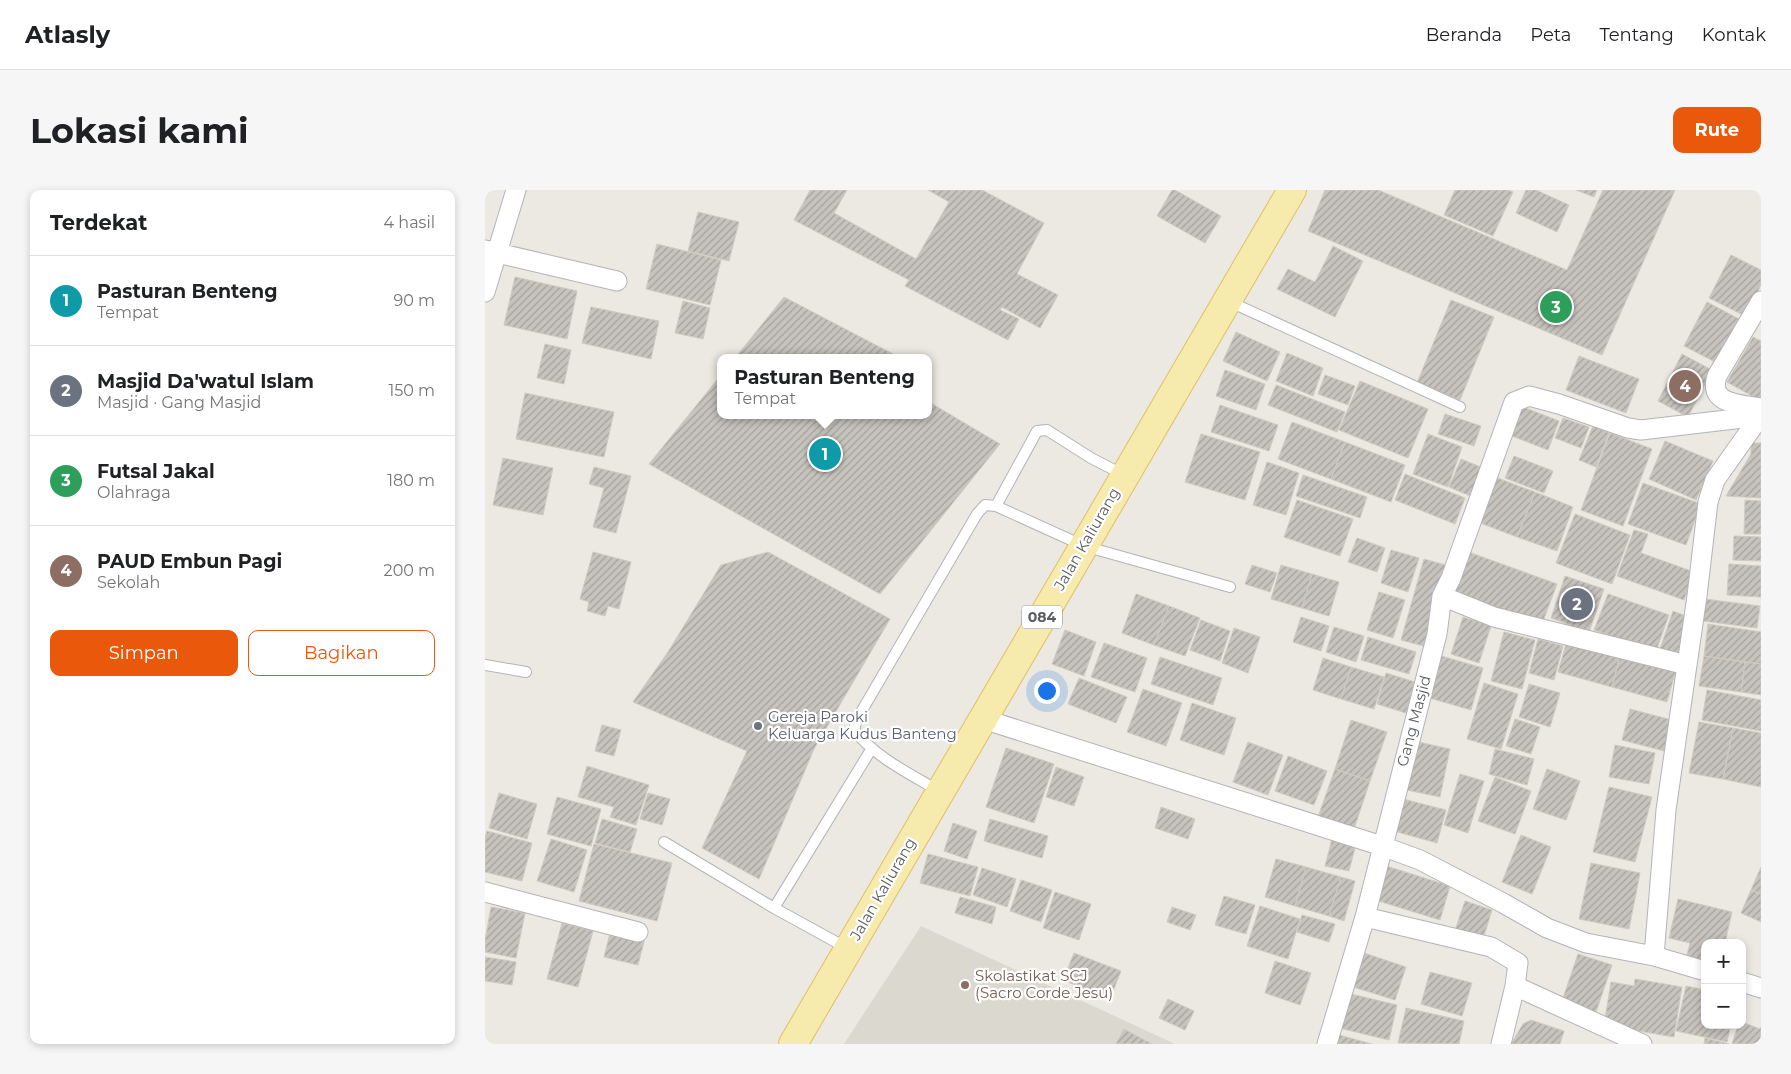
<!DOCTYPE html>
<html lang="id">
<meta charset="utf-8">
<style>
body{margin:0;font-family:Montserrat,sans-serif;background:#f6f6f6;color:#202124}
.controls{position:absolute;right:15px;bottom:15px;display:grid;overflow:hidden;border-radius:10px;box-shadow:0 2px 8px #0003}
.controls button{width:45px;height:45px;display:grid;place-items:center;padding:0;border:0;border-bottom:1px solid #e0e0e0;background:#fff;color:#202124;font:25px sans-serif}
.you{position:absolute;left:561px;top:500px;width:18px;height:18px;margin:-12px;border:4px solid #fff;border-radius:50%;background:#1a73e8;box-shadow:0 0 0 8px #1a73e833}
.badge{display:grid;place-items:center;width:32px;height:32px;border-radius:50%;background:#ea580c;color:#fff;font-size:16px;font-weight:700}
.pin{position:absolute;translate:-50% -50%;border:2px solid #fff;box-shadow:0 1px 5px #0006}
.popup{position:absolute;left:232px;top:164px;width:215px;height:65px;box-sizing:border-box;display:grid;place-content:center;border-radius:10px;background:#fff;filter:drop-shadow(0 1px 4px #0005);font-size:16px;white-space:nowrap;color:#757577}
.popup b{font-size:19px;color:#202124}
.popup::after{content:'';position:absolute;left:50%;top:100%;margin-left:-10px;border:10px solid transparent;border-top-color:#fff}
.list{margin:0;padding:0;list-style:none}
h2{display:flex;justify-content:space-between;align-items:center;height:65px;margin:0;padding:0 20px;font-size:21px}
h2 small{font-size:16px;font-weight:400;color:#757577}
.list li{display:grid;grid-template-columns:32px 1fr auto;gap:15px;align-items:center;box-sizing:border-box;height:90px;padding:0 20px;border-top:1px solid #e0e0e0}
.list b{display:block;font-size:19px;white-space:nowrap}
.list p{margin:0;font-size:16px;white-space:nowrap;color:#757577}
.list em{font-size:16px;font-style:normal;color:#757577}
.actions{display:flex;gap:10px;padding:15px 20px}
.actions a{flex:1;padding:11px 0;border:1px solid #ea580c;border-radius:10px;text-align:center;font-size:18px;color:#ea580c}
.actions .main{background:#ea580c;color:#fff}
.map{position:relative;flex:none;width:1276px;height:854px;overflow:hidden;border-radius:10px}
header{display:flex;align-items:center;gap:30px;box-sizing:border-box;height:70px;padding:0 25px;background:#fff;border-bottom:1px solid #e0e0e0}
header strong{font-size:24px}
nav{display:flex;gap:28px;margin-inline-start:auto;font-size:18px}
.intro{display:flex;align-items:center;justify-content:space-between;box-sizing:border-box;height:120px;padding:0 30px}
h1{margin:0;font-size:35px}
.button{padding:12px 22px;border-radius:10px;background:#ea580c;color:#fff;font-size:18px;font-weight:700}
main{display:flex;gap:30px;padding:0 30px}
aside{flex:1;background:#fff;border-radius:10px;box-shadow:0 2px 8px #0003}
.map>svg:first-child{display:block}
.education{fill:#dbd8d0}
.building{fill:url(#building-hatch);stroke:#cfcbc1}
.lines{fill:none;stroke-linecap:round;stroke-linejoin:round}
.lane-casing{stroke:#b2b4b8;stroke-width:12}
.street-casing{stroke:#b2b4b8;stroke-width:21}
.primary-casing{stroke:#e1bf64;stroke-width:30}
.lane{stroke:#fff;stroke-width:10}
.street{stroke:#fff;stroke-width:19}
.primary{stroke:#f6eaac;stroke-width:28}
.worship-dot{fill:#6b7280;stroke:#fff;stroke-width:2}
.education-dot{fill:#8d6e63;stroke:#fff;stroke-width:2}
.labels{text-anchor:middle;stroke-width:4.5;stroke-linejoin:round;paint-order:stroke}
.shield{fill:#fff;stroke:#8c8e90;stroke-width:1}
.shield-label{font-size:14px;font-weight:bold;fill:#5a5d61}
.street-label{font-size:15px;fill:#5a5d61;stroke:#fff}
.worship-label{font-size:15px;fill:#5b616d;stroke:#fff;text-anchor:start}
.education-label{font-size:15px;fill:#785e54;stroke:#fff;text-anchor:start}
</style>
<header>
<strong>Atlasly</strong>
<nav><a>Beranda</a><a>Peta</a><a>Tentang</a><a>Kontak</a></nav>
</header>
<div class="intro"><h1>Lokasi kami</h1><a class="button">Rute</a></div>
<main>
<aside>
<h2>Terdekat<small>4 hasil</small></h2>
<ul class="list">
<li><span class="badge" style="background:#0f9aa8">1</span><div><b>Pasturan Benteng</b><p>Tempat</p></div><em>90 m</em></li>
<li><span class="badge" style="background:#6b7280">2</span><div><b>Masjid Da'watul Islam</b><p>Masjid · Gang Masjid</p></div><em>150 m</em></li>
<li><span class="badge" style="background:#2e9e5b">3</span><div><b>Futsal Jakal</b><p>Olahraga</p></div><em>180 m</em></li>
<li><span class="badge" style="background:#8d6e63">4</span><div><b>PAUD Embun Pagi</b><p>Sekolah</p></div><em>200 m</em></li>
</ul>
<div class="actions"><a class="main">Simpan</a><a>Bagikan</a></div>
</aside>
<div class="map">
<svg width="1276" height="854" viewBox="0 0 1276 854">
<defs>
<pattern id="building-hatch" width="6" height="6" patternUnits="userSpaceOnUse" patternTransform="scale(1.25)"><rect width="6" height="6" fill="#c7c4be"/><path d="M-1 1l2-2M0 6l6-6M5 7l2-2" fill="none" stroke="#a5a29e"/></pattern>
</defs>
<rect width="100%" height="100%" fill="#ebe9e1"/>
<path class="education" d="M436,736L690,854H359Z"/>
<path class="building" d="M325,0H362L349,23L431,69L464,12L443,0H497L559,33L532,84L573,105L555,138L517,117L515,120L534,129L523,150L420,96L424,90L309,30Z
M687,0H690L736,26L720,53L672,26Z
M840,0H893L1082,80L1118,0H1190L1117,165L823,41Z
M970,0H1023L1028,2L1008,46L959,25Z
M1041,0H1051L1084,15L1072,42L1031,23Z
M1091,0H1112L1109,7Z
M213,22L254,32L244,71L203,61Z
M172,54L236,70L225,115L161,99Z
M848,56L878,71L850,127L792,99L803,79L830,92Z
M1246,65L1276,80V95L1260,126L1224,108Z
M30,87L92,101L82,149L19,135Z
M299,107L408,164V168H250Z
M966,110L1009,127L975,210L932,193Z
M198,111L225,118L218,149L190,143Z
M1222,112L1256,130L1234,174L1199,156Z
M106,117L174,131L166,169L97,153Z
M751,142L795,162L782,191L738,171Z
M1268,147L1276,151V211L1242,192Z
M60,154L86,160L79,194L52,188Z
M802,163L838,178L828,206L791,191Z
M1197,164L1227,180L1203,227L1173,211Z
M1094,166L1154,189L1141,223L1081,200Z
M740,180L780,194L771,220L731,206Z
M236,185V225H444V212L515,254L395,404L164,274Z
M840,185L870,196L863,215L833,204Z
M875,191L943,219L923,268L854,240Z
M791,195L860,222L852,242L783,215Z
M40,203L129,222L119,267L31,249Z
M735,215L793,235L784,261L726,242Z
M1033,215L1074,231L1063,260L1022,244Z
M960,224L996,236L989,256L953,244Z
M1078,228L1104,237L1096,258L1070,248Z
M807,232L860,252L846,289L793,269Z
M1108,236L1124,243L1111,277L1094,270Z
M1125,243L1167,259L1138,336L1096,320Z
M716,244L775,262L760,310L700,292Z
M943,244L977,257L963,297L928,284Z
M1180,251L1228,271L1211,310L1164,289Z
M860,252L920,275L906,312L846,289Z
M1266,253H1276V308L1241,306L1266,264Z
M1029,266L1068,281L1059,303L1020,288Z
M18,268L68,278L58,325L8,315Z
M976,269L1003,280L990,308L964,297Z
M782,272L814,283L801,325L768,315Z
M109,277L146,286L131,343L108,337L119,298L104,294Z
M920,284L980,308L970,334L910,310Z
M818,285L882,307L875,328L811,306Z
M1007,286L1050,302L1032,347L990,331Z
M1158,293L1216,314L1201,355L1143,334Z
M1050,302L1088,317L1072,361L1032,347Z
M812,310L868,329L855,366L799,347Z
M1260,310L1276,311V344H1259Z
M1090,324L1145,345L1127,394L1071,373Z
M1149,340L1163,344L1156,363L1209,382L1199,410L1132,386Z
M1249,346L1276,347V371L1248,370Z
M872,348L900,358L892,382L863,372Z
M906,360L934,368L923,402L896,393Z
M978,360L1072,394L1057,434L963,400Z
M108,362L146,372L134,419L123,416L120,426L102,421L104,412L95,409Z
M283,362L405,429L329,559L274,689L217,658L262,561L148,512L183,462L236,375Z
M939,369L964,376L942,457L916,450Z
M1244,374L1276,376V407L1242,405Z
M767,375L792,383L785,402L760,394Z
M796,375L827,384L817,418L786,409Z
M827,384L854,392L844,426L817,418Z
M1080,386L1119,399L1104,442L1066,428Z
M894,402L920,410L908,448L882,440Z
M651,404L684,416L669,455L637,443Z
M1123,404L1184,425L1171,461L1109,440Z
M1220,409L1275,416L1272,438L1218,431Z
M684,416L715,428L700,466L669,455Z
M1188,421L1206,428L1193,465L1175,459Z
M816,427L844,436L836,461L808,452Z
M978,427L1006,436L994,473L966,464Z
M716,430L745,441L735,471L705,460Z
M1223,434L1276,442V474L1219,466Z
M849,437L879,446L871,472L841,462Z
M749,438L775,447L763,483L737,473Z
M580,440L611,452L599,486L567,474Z
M1019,442L1050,450L1037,499L1006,491Z
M883,447L931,462L924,484L876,470Z
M1053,449L1078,456L1069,490L1044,483Z
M1082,451L1135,465L1127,497L1073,482Z
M619,453L662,468L650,502L606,487Z
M953,465L998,478L986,520L941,507Z
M1135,465L1191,480L1182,512L1127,497Z
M1219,466L1260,472L1256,502L1214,496Z
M675,467L737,488L728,515L666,494Z
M838,468L866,477L856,509L828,500Z
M1260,472L1276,474V505L1256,502Z
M866,477L899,487L889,519L856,509Z
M901,483L930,492L921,523L892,514Z
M594,488L642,507L631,533L583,514Z
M999,493L1033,504L1016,559L982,549Z
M1044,494L1075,503L1065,537L1034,527Z
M658,499L697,513L681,556L642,542Z
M1222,500L1276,510V541L1217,530Z
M707,513L751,528L739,565L695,550Z
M1145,519L1187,530L1179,561L1137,550Z
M1030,529L1055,537L1046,564L1021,556Z
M866,530L902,542L885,591L850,579Z
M1214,532L1248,538L1238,589L1204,583Z
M117,535L136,540L129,566L110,561Z
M1248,538L1276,543V597L1238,589Z
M929,551L965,559L955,607L917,599Z
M763,552L798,565L783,605L748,592Z
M1130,555L1170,563L1164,594L1124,587Z
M521,558L569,574L549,633L501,617Z
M1010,559L1049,569L1042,595L1004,584Z
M803,566L842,581L829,615L790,601Z
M102,576L164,595L151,635L125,627L129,617L93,607Z
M571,577L599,587L589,616L561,607Z
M850,579L885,591L869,639L833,627Z
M1062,579L1095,591L1081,630L1048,619Z
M975,584L999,591L983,643L959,635Z
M1010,587L1046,601L1030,644L993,631Z
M1124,597L1167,607L1150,672L1108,662Z
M14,603L52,614L42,649L4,638Z
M163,603L185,609L177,635L155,629Z
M72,607L116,619L106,656L62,644Z
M918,609L961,620L952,653L909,641Z
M676,617L710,629L703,649L670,638Z
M117,629L152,639L145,662L110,653Z
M505,629L563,646L557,668L499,651Z
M468,633L492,641L482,669L459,661Z
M2,641L47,653L37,691L0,682V648Z
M1036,645L1066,657L1047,704L1017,692Z
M66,649L102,660L89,702L52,691Z
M847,649L871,654L864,681L840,676Z
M109,654L187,673L172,731L94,711Z
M443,664L493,677L485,706L435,693Z
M791,669L821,677L810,716L780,707Z
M1106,673L1155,683L1144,739L1094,729Z
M898,675L965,696L955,730L887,709Z
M821,677L856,687L844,726L810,716Z
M1276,677V704L1266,700Z
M497,678L531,689L522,717L488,705Z
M856,687L870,691L859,731L844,726Z
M536,690L567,700L556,732L525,721Z
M1266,700L1276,704V732L1256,723Z
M570,702L606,714L594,750L558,738Z
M739,706L770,715L761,744L730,735Z
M475,707L511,717L507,734L470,723Z
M1193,709L1247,722L1240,753H1220V774L1201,769L1205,753L1184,748Z
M980,711L1007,720L998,749L970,740Z
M775,716L815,729L803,769L762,756Z
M6,717L40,723L31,768L0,762V750Z
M687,717L711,725L705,740L682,732Z
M817,725L850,734L844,752L812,742Z
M77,733L108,741L93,797L62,789Z
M126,739L160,748L153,775L119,767Z
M876,762L921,777L910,810L865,796Z
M589,763L636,781L625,809L578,790Z
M1093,764L1127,775L1111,822L1077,811Z
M0,767L31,772L27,795L0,791Z
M790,771L826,783L815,815L780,803Z
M945,782L987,793L977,826L936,814Z
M1150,789L1197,797L1189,847L1119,835L1126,792L1149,796Z
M1201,796L1220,800V835H1246L1242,852L1191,841Z
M862,803L912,815L904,850L854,838Z
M683,809L709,821L700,840L674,828Z
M921,818L979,831L974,854L913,853Z
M1046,830L1079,841L1075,854H1026L1038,834Z
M1257,832L1275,839L1276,837V854H1247L1253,835H1257Z
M639,839L667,854H631Z
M854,845L887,854H852Z
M1220,848L1244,854H1219Z"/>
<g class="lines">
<defs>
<path id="lane" d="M743,111L975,217
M511,316L552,241L562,240L606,268L639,285
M0,475L41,482
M454,601C425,584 390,567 369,540L372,529L492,324L500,315L511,316L599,356L745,397
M179,652L289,718L362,758
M289,718L387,558"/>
<path id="street" d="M0,60L132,91
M0,102L31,0
M1276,111L1232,186C1223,215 1255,214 1276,218
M957,406L1009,427L1202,475
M498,529L897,656L935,670L1018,713L1062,738L1101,753L1169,766L1220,781
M0,702L153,742
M880,727L1006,757L1033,773L1030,796L1157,854
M1169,766L1181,620L1212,406L1223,312L1230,290L1276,225
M1257,792L1276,798
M842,854L880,727L952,444L957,406L966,388L1029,212L1044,206L1074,214L1143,238L1156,240L1276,226
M1016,854L1030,796"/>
<path id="primary" d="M308,854L807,0"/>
</defs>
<use href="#lane" class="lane-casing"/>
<use href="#street" class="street-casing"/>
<use href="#primary" class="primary-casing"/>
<use href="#lane" class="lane"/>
<use href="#street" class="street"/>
<use href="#primary" class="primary"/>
</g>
<circle class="worship-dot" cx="273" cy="536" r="5"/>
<circle class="education-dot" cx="480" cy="795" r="5"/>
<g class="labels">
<rect class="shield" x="537" y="415.5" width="40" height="23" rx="4"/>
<g class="shield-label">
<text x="557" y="432">084</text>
</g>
<g class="street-label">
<text transform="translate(602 349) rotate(-60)" y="5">Jalan Kaliurang</text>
<text transform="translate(929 531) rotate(-75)" y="5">Gang Masjid</text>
<text transform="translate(398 699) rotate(-60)" y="5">Jalan Kaliurang</text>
</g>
<g class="worship-label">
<text x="283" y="532">Gereja Paroki<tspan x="283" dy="17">Keluarga Kudus Banteng</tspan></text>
</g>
<g class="education-label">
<text x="490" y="791">Skolastikat SCJ<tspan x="490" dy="17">(Sacro Corde Jesu)</tspan></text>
</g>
</g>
</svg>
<div class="controls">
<button>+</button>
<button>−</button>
</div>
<div class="you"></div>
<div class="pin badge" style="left:340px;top:264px;background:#0f9aa8">1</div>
<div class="popup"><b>Pasturan Benteng</b>Tempat</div>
<div class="pin badge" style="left:1092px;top:414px;background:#6b7280">2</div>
<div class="pin badge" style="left:1071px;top:117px;background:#2e9e5b">3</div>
<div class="pin badge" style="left:1200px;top:196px;background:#8d6e63">4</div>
</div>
</main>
